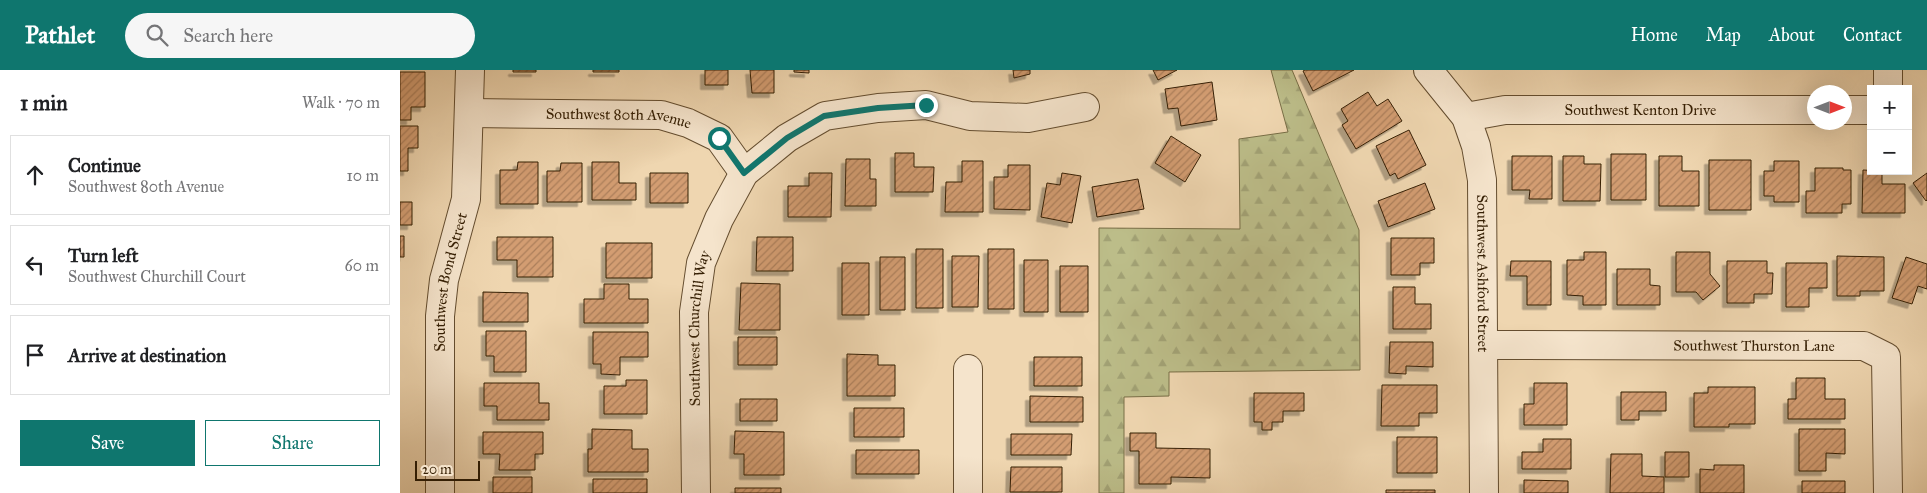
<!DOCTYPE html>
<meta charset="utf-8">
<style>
body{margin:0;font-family:"IM FELL Great Primer",serif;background:#f6f6f6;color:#202124}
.controls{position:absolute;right:15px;top:15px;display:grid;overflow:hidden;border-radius:0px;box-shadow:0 5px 20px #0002}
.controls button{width:45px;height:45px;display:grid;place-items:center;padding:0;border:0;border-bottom:1px solid #e0e0e0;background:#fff;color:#202124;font:25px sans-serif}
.compass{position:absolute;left:1407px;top:15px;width:45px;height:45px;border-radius:50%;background:#fff;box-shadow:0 5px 20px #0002;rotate:90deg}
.scale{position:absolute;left:15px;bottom:12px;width:65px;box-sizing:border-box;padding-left:5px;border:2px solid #351f04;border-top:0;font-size:14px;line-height:18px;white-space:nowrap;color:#351f04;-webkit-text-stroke:4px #f5e4cc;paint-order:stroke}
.stop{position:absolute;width:15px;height:15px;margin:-11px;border:4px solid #0f766e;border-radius:50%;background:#fff}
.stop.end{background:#0f766e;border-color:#fff;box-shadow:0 1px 5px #0008}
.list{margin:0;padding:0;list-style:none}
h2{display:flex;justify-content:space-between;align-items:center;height:65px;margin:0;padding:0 20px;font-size:21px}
h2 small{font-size:16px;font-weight:400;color:#757577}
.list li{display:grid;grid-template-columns:32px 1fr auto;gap:15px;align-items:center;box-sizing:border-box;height:80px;margin:0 10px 10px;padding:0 10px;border:1px solid #e0e0e0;border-radius:0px}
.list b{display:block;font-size:19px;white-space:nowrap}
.list p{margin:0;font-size:16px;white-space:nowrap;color:#757577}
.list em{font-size:16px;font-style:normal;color:#757577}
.actions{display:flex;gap:10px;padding:15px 20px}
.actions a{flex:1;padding:11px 0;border:1px solid #0f766e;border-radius:0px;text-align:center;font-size:18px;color:#0f766e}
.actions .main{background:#0f766e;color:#fff}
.icon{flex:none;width:28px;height:28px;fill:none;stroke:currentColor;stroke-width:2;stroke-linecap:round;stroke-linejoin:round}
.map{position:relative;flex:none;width:1527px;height:423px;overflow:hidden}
header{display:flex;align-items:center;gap:30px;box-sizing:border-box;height:70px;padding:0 25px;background:#0f766e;color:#fff}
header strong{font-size:24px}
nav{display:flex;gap:28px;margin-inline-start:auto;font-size:18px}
.search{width:350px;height:45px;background:#f6f6f6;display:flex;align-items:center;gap:12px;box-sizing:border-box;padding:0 18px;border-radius:28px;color:#757577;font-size:19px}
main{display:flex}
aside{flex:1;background:#fff}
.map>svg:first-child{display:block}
.forest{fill:url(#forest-firs);stroke:#786e46}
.building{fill:url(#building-hatch);stroke:#351f04;filter:url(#shadow)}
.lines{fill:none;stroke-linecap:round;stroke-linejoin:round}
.minor-casing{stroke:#644d2f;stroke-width:30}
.minor{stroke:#f5e4cc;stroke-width:28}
.route{stroke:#0f766e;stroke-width:6}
.labels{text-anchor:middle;stroke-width:4;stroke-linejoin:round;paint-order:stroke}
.street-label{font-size:15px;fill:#351f04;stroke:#f5e4cc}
</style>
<header>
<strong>Pathlet</strong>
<div class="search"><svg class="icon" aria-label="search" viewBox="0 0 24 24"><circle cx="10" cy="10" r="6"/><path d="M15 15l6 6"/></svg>Search here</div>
<nav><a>Home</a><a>Map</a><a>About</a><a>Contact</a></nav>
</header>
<main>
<aside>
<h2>1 min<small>Walk · 70 m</small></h2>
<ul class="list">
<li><svg class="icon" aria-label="ahead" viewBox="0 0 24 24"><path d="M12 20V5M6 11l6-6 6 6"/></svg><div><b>Continue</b><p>Southwest 80th Avenue</p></div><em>10 m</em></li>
<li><svg class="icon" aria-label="left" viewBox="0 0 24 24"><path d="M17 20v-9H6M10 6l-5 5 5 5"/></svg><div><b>Turn left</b><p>Southwest Churchill Court</p></div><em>60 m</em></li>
<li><svg class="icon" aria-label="arrive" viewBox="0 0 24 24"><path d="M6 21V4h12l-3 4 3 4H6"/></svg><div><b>Arrive at destination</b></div></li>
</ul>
<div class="actions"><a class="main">Save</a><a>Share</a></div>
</aside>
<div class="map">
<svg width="1527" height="423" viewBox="0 0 1527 423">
<defs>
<pattern id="forest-firs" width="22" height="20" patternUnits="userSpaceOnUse" patternTransform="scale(1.25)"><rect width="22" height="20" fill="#bcbd89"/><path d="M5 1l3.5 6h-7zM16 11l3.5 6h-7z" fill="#a2a275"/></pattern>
<pattern id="building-hatch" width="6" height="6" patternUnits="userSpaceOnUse" patternTransform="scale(1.25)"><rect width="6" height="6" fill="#d39d72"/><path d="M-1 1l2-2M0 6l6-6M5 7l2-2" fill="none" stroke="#ac7f5b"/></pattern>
<filter id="shadow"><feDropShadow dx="-4.5" dy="4.5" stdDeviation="0" flood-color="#0004"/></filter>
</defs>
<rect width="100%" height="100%" fill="#efd6b0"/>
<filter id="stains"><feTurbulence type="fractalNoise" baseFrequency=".004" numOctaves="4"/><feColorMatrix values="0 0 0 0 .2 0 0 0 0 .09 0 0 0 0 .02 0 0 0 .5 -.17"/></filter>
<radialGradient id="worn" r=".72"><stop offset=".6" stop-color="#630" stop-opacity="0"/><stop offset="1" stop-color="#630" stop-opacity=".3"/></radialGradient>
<path class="forest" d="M871,0H892L959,160L960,300L769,302V326L724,327V423H699V158L840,159L839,69L888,62Z"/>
<path class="building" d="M113,0H136V2H113Z
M193,0H219V2H193Z
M305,0H328V15H305Z
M350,0H374V23H352Z
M394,0H409V3L394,2Z
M613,0H630V4L614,8Z
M753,0H777L758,10Z
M905,0H954L913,21L903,1Z
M0,2H25V37H11V50H0Z
M812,12L817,50L781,56L778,38L768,39L765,19Z
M968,22L977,36L988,29L1002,51L956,79L942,55L948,51L941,39Z
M0,56H18V78H8V101H0Z
M1009,60L1026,95L998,109L995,103L990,106L976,76Z
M771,66L801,85L785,112L755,93Z
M495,83H514V97H534L533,122H495Z
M1211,84H1246V130H1211Z
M1112,86H1152V129H1129L1130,120H1112Z
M1163,86H1184V94H1201L1200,131H1163Z
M1259,86H1282V101H1299V136H1259Z
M446,89H470V109H476V136H445Z
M1309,90H1351V140H1309Z
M562,91H583V142H545L546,112H562Z
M1374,91H1399V132H1374V126H1364V101H1374Z
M118,92H138V134H100V100H117Z
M192,92H219V113H236V130H192Z
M161,93H182V132H147V101H160Z
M608,95H630V140L594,139V107H608Z
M1415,98H1443V100H1451V134H1442V143H1406V121H1415Z
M1463,100L1482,101V114H1505V143H1462Z
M250,103H288V133H250Z
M409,103H432L431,147H388V116H409Z
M662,103L681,106L672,153L641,147L647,113L660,115Z
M1527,103V130L1526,131L1513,113Z
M738,109L744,139L697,147L692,117Z
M1025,113L1035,139L988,157L978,131Z
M0,132H12V155H0Z
M0,166H4V187H0Z
M97,167H153V207H117V190H97Z
M357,167H393V201H356Z
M991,168H1034V193H1020V205H991Z
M206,173H252V208H206Z
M516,179H543V238H516Z
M588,179H614V239H588Z
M1184,182H1206V235H1183V226L1167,225V190H1184Z
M1276,182H1310V204L1320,216L1303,230L1296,222H1276Z
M552,186H579L578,237H552Z
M1437,186L1484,187V221H1460V226H1437Z
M480,187H505V240H480Z
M1506,187L1527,194V219L1518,216L1512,234L1492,228Z
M624,190H648V242H624Z
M1111,191H1151V235H1127V206H1110Z
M1327,191H1367V203H1373L1372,224H1354V233H1327Z
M442,193H469V245H442Z
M1386,193H1427V218H1409V237H1386Z
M660,196H688V242H660Z
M1217,199H1250V215L1260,216V235H1217Z
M341,213L380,214V260H339Z
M204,214H229V229H248V253H184V229H204Z
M993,217H1015V234H1031V259H993Z
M83,222L128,223V252H83Z
M86,261H126V302H94V286H86Z
M193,262H248V287H220V305L201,304V294H193Z
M338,267H377V295H338Z
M990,272H1033V297L1006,296V304L989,303Z
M447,284L478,285V295H495V326H447Z
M634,287H682V316H634Z
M1396,308H1425V329H1445V349H1388V329H1396Z
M226,310H247V344H204V316H226Z
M84,313H139V333H149V350H97V336H84Z
M1134,313H1167V355H1124V334H1134Z
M982,315H1037V343H1019V356H981Z
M1308,317H1355V354H1329V357H1294V323H1308Z
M1221,322H1266V341H1239V350H1221Z
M854,323H904V341H883V352H872V360H862V352H854Z
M630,326L683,327V352H630Z
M340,329H377V351H340Z
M454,338H504V367H454Z
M192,359L232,360V379H248V402H188V379H192Z
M1399,359H1445V384L1426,383V401H1399Z
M335,361L384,362V405H344V384H334Z
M83,362H143V384H135V400H99L100,384H83Z
M730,363H756V378L810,379V408L771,407V414H739V381H730Z
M611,364H672L671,385H611Z
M997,367H1037V403H997Z
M1143,369H1171V399H1122V382H1143Z
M456,380H519V404H456Z
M1265,382H1289V407H1265Z
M1211,384H1242V406L1264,407V423H1210Z
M1314,395H1344V423H1300V399L1314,400Z
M611,397H662V422H610Z
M93,407H132V423H93Z
M193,409H247V423H193Z
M1124,410L1168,411V423H1124Z
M1402,411H1445V423H1402Z
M335,418H381V423H335Z
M986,420H1035V423H986Z"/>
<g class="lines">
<defs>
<g id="minor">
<path id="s1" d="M1028,0L1066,47L1076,76L1082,110L1084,423"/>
<path d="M1488,0V19"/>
<path d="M1444,40H1471"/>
<path id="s2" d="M70,43L261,45L288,53L319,68L344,103"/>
<path id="s3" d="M1066,47L1105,40H1414"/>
<path id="s4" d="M1084,275L1464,276L1486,287L1488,423"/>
<path id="s5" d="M40,423V246L44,210L66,129L70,0"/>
<path id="s6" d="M296,423L294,242L301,193L319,149L344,103L387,68L425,46L478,38L526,35L570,46L628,48L685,37"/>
<path d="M568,423V299"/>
</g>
</defs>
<use href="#minor" class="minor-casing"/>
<use href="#minor" class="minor"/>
</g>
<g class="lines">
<path class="route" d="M319,68L344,103L387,68L424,46L478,38L526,35"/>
</g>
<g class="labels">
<g class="street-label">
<text dy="5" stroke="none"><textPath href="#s3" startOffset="175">Southwest Kenton Drive</textPath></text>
<text dy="5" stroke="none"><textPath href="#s2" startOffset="149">Southwest 80th Avenue</textPath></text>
<text dy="5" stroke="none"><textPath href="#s1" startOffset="219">Southwest Ashford Street</textPath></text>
<text dy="5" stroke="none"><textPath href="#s5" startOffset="212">Southwest Bond Street</textPath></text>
<text dy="5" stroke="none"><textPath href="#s6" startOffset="165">Southwest Churchill Way</textPath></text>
<text dy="5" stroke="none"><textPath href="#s4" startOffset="270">Southwest Thurston Lane</textPath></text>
</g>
</g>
<rect width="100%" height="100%" filter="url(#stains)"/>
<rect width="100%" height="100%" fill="url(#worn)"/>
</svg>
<div class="controls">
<button>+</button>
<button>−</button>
</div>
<svg class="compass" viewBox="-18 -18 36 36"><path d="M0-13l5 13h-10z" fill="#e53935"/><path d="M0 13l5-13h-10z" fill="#757577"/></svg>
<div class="scale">20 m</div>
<div class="stop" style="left:319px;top:68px"></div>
<div class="stop end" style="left:526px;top:35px"></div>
</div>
</main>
